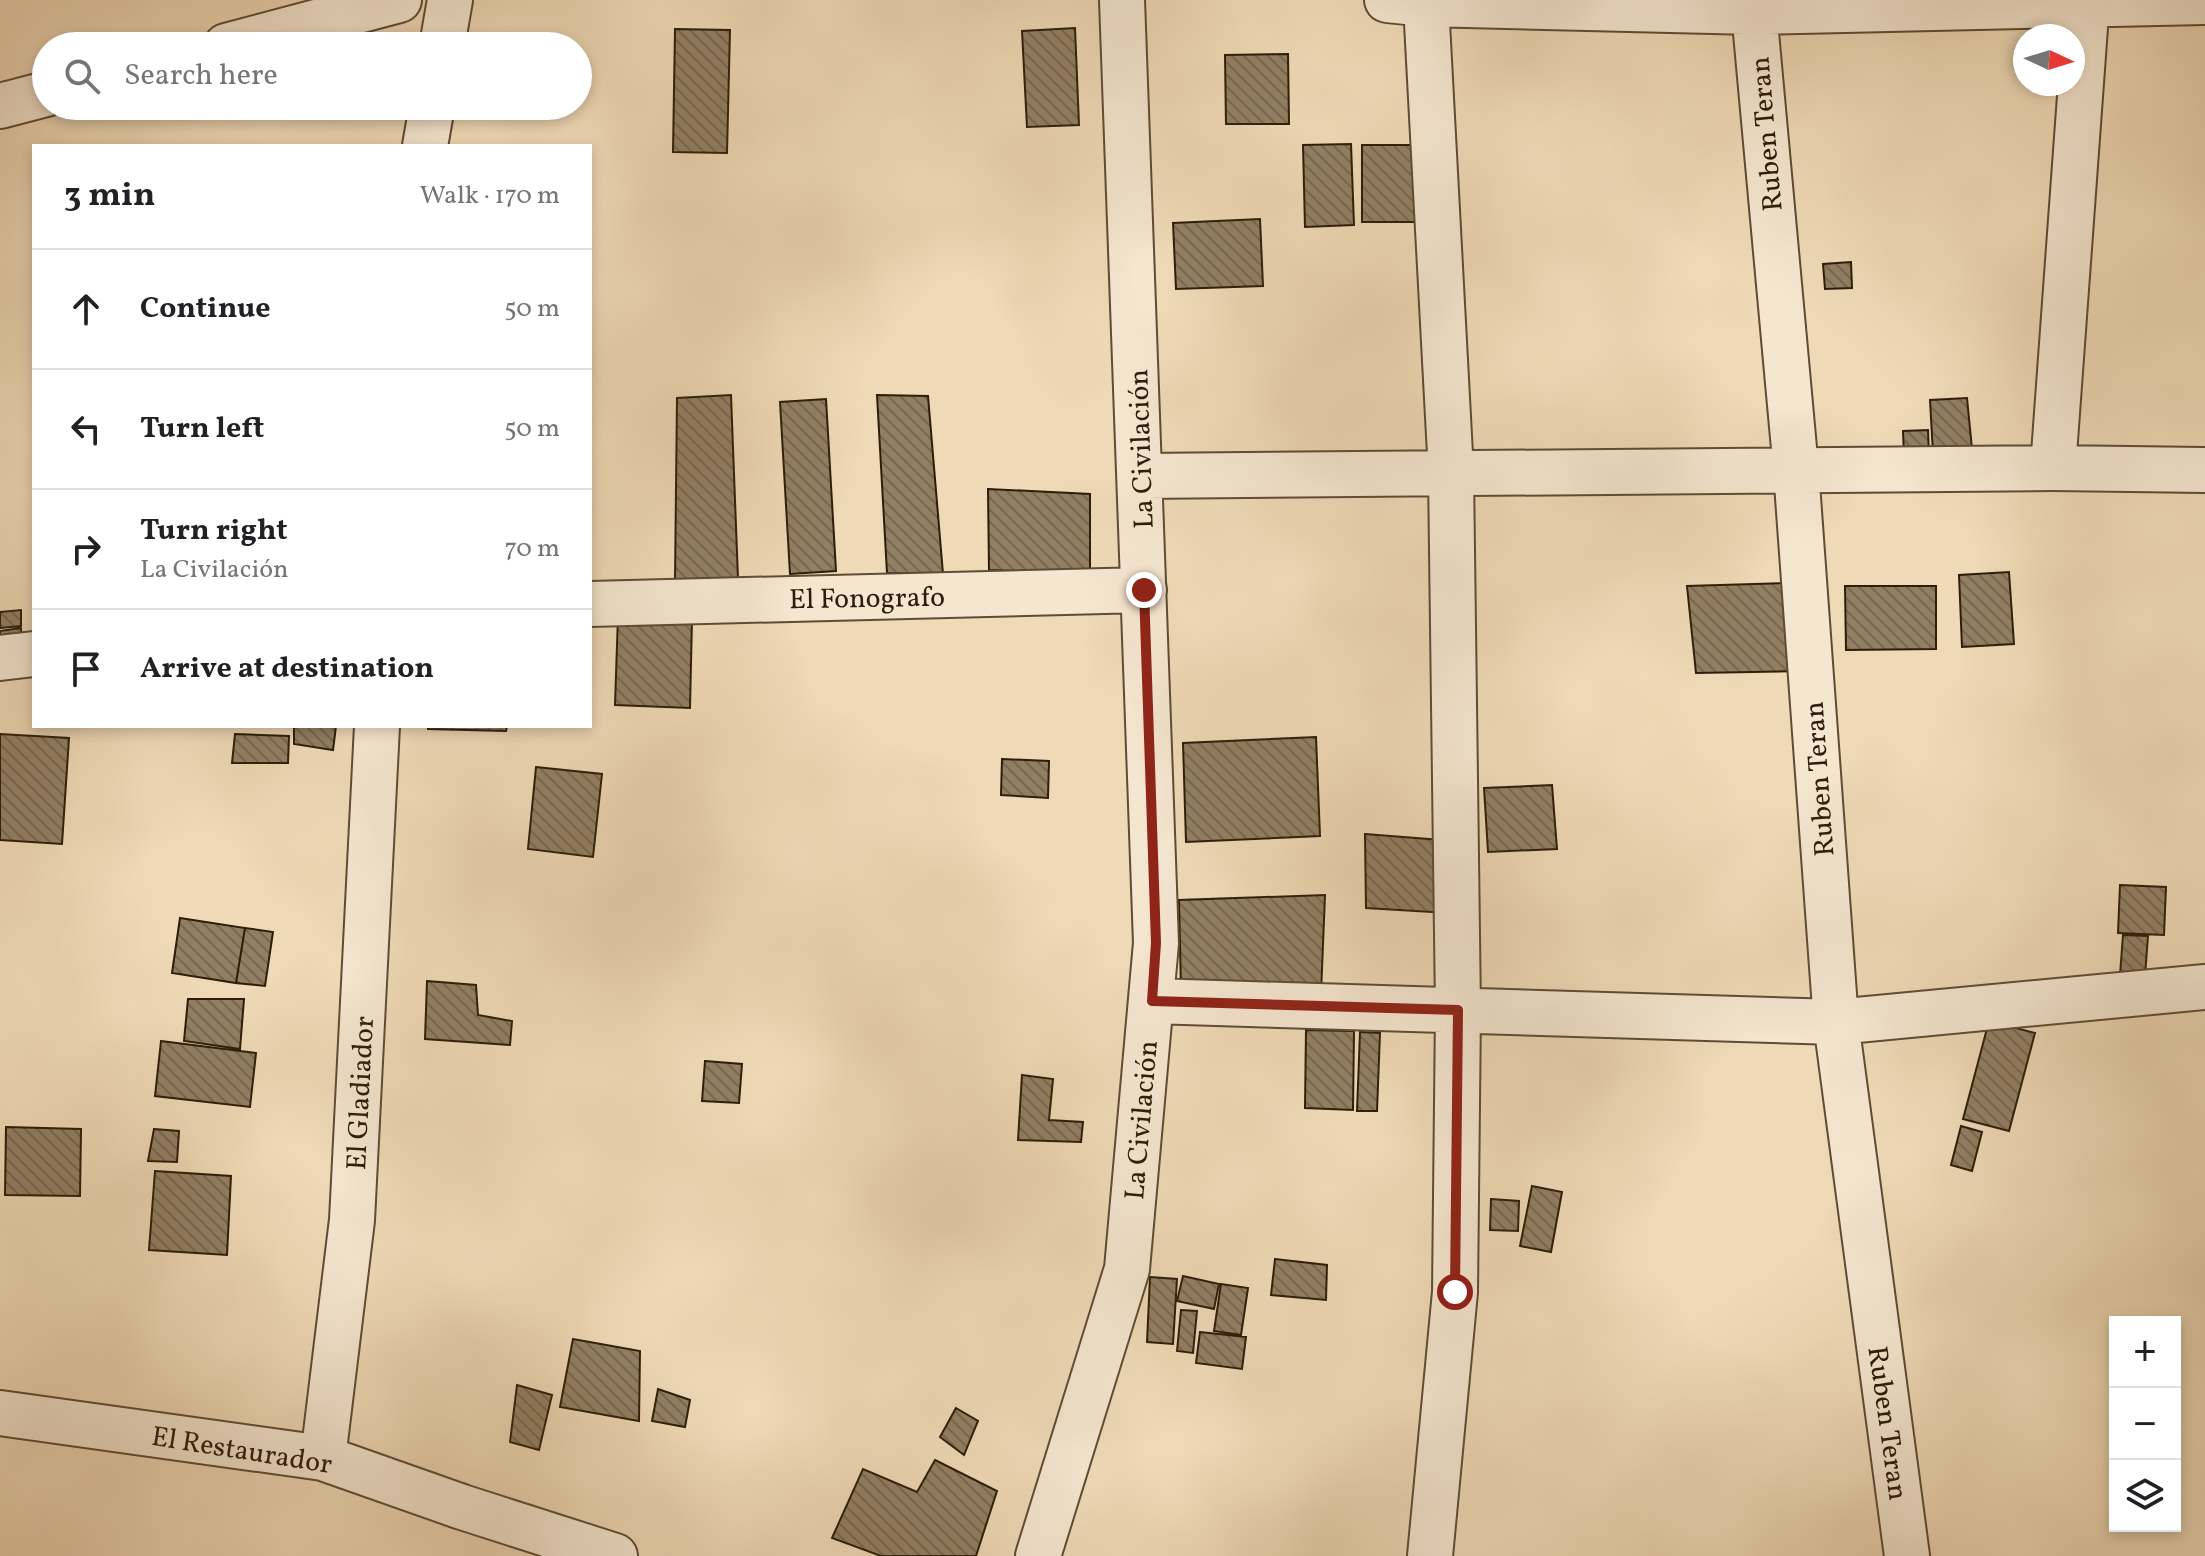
<!DOCTYPE html>
<meta charset="utf-8">
<style>
body{margin:0;font-family:Vollkorn,serif;background:#f6f6f6;color:#202124}
.controls{position:absolute;right:24px;bottom:24px;display:grid;overflow:hidden;border-radius:0px;box-shadow:0 4px 12px #0003}
.controls button{width:72px;height:72px;display:grid;place-items:center;padding:0;border:0;border-bottom:2px solid #e0e0e0;background:#fff;color:#202124;font:40px sans-serif}
.compass{position:absolute;left:2013px;top:24px;width:72px;height:72px;border-radius:50%;background:#fff;box-shadow:0 4px 12px #0003;rotate:94deg}
.stop{position:absolute;width:24px;height:24px;margin:-18px;border:6px solid #8f2418;border-radius:50%;background:#fff}
.stop.end{background:#8f2418;border-color:#fff;box-shadow:0 2px 8px #0008}
.list{margin:0;padding:0;list-style:none}
h2{display:flex;justify-content:space-between;align-items:center;height:104px;margin:0;padding:0 32px;font-size:34px}
h2 small{font-size:26px;font-weight:400;color:#757577}
.list li{display:grid;grid-template-columns:52px 1fr auto;gap:24px;align-items:center;box-sizing:border-box;height:120px;padding:0 32px;border-top:2px solid #e0e0e0}
.list b{display:block;font-size:30px;white-space:nowrap}
.list p{margin:0;font-size:26px;white-space:nowrap;color:#757577}
.list em{font-size:26px;font-style:normal;color:#757577}
.icon{flex:none;width:44px;height:44px;fill:none;stroke:currentColor;stroke-width:2;stroke-linecap:round;stroke-linejoin:round}
.map{position:relative;flex:none;width:2205px;height:1556px;overflow:hidden}
.search{position:absolute;background:#fff;box-shadow:0 4px 12px #0003;left:32px;top:32px;width:560px;height:88px;display:flex;align-items:center;gap:20px;box-sizing:border-box;padding:0 28px;border-radius:44px;color:#757577;font-size:30px}
.panel{position:absolute;background:#fff;box-shadow:0 4px 12px #0003;left:32px;top:144px;width:560px;height:584px;border-radius:0px}
.map>svg:first-child{display:block}
.building{fill:url(#building-back-hatch);stroke:#2d1d09;stroke-width:2}
.lines{fill:none;stroke-linecap:round;stroke-linejoin:round}
.minor-casing{stroke:#5e4c34;stroke-width:48}
.minor{stroke:#f5e6d0;stroke-width:44}
.route{stroke:#8f2418;stroke-width:10}
.labels{text-anchor:middle;stroke-width:7;stroke-linejoin:round;paint-order:stroke}
.street-label{font-size:28px;fill:#2d1d09;stroke:#f5e6d0}
</style>
<div class="map">
<svg width="2205" height="1556" viewBox="0 0 2205 1556">
<defs>
<pattern id="building-back-hatch" width="6" height="6" patternUnits="userSpaceOnUse" patternTransform="scale(2)"><rect width="6" height="6" fill="#927f63"/><path d="M-1 5l2 2M0 0l6 6M5-1l2 2" fill="none" stroke="#786750"/></pattern>
</defs>
<rect width="100%" height="100%" fill="#efd9b6"/>
<filter id="stains"><feTurbulence type="fractalNoise" baseFrequency=".0025" numOctaves="4"/><feColorMatrix values="0 0 0 0 .2 0 0 0 0 .09 0 0 0 0 .02 0 0 0 .5 -.17"/></filter>
<radialGradient id="worn" r=".72"><stop offset=".6" stop-color="#630" stop-opacity="0"/><stop offset="1" stop-color="#630" stop-opacity=".3"/></radialGradient>
<path class="building" d="M1075,28L1079,125L1027,127L1022,31Z
M675,29L730,30L727,153L673,152Z
M1288,54L1289,124H1226L1225,55Z
M1351,144L1354,225L1305,227L1303,145Z
M1362,145H1423V222H1362Z
M1260,219L1263,286L1176,289L1173,223Z
M1851,262L1852,288L1825,289L1823,264Z
M731,395L738,579L675,582L677,398Z
M877,395L928,396L943,574L887,573Z
M1967,398L1972,449L1933,454L1930,400Z
M826,399L836,571L790,574L780,402Z
M1928,430L1929,455L1904,456L1903,431Z
M988,489L1090,494V574L989,570Z
M2009,572L2014,644L1962,647L1959,575Z
M1789,583L1800,671L1696,673L1687,586Z
M1845,586H1936V649L1846,650Z
M21,610V626L0,628V612Z
M618,615L692,618L690,708L615,705Z
M21,628L22,643L0,645V631Z
M294,726H336L333,750L294,744Z
M428,726H507L506,731L428,729Z
M0,734L69,738L62,844L0,840Z
M235,734L289,736L288,763H232Z
M1316,737L1320,836L1186,842L1183,743Z
M1002,759L1049,761L1048,798L1001,795Z
M536,767L602,774L593,857L528,849Z
M1552,785L1557,849L1488,852L1484,788Z
M1365,834L1441,840L1448,913L1366,908Z
M2120,885L2166,887L2164,935L2118,933Z
M1325,895L1321,994L1181,990L1179,900Z
M180,918L245,928L236,983L172,973Z
M245,928L273,932L265,986L236,983Z
M2123,935L2148,936L2145,976L2120,975Z
M427,981L476,985L478,1015L512,1021L510,1045L425,1039Z
M188,999H244L240,1049L184,1041Z
M1989,1021L2035,1033L2009,1131L1963,1119Z
M1306,1030L1354,1031L1353,1110L1305,1108Z
M1360,1032L1380,1033L1377,1111H1357Z
M161,1041L256,1053L250,1107L155,1096Z
M705,1061L742,1064L739,1103L702,1101Z
M1022,1075L1053,1079L1049,1120L1083,1122L1081,1142L1018,1140Z
M1961,1126L1982,1132L1972,1171L1951,1165Z
M6,1127L81,1129L80,1196L5,1195Z
M154,1129L179,1131L177,1162L148,1161Z
M155,1171L231,1176L227,1255L149,1250Z
M1532,1186L1562,1192L1551,1252L1520,1246Z
M1491,1199L1519,1201L1518,1231L1490,1230Z
M1275,1259L1327,1265L1326,1300L1271,1295Z
M1183,1276L1219,1284L1214,1309L1177,1301Z
M1150,1277L1177,1279L1173,1344L1147,1342Z
M1221,1284L1248,1288L1241,1335L1214,1331Z
M1181,1310L1197,1311L1193,1353L1177,1351Z
M1200,1332L1246,1337L1242,1369L1196,1363Z
M573,1339L640,1351L639,1421L560,1407Z
M517,1385L552,1395L539,1450L510,1442Z
M658,1389L690,1400L685,1427L652,1421Z
M956,1408L978,1421L964,1455L940,1437Z
M935,1460L997,1491L976,1556H881L832,1538L863,1469L917,1492Z"/>
<g class="lines">
<defs>
<path id="minor" d="M1387,0L1426,4L1754,12L2205,2
M1753,0L1796,470L1836,1022L1907,1556
M1426,4L1451,473L1458,1010L1455,1292L1430,1556
M226,46L399,0
M442,46L450,0
M0,106L46,94
M425,146L432,106
M2053,468L2087,0
M1141,476L2053,468L2205,470
M590,604L1144,590
M0,658L34,654
M1152,1001L1836,1022L2205,987
M0,1413L323,1458L462,1507L615,1556
M323,1458L352,1220L377,726
M1038,1556L1127,1269L1156,943L1122,0"/>
</defs>
<use href="#minor" class="minor-casing"/>
<use href="#minor" class="minor"/>
</g>
<g class="lines">
<path class="route" d="M1144,590L1156,943L1152,1001L1458,1010L1455,1292"/>
</g>
<g class="labels">
<g class="street-label">
<text transform="translate(1765 134) rotate(-95)" y="10">Ruben Teran</text>
<text transform="translate(1140 449) rotate(-92)" y="10">La Civilación</text>
<text transform="translate(867 597) rotate(-1)" y="10">El Fonografo</text>
<text transform="translate(1818 779) rotate(-94)" y="10">Ruben Teran</text>
<text transform="translate(359 1093) rotate(-87)" y="10">El Gladiador</text>
<text transform="translate(1140 1120) rotate(-85)" y="10">La Civilación</text>
<text transform="translate(1889 1423) rotate(82)" y="10">Ruben Teran</text>
<text transform="translate(242 1449) rotate(9)" y="10">El Restaurador</text>
</g>
</g>
<rect width="100%" height="100%" filter="url(#stains)"/>
<rect width="100%" height="100%" fill="url(#worn)"/>
</svg>
<div class="controls">
<button>+</button>
<button>−</button>
<button><svg class="icon" aria-label="layers" viewBox="0 0 24 24"><path d="M12 4l9 5-9 5-9-5zM3 14l9 5 9-5"/></svg></button>
</div>
<svg class="compass" viewBox="-18 -18 36 36"><path d="M0-13l5 13h-10z" fill="#e53935"/><path d="M0 13l5-13h-10z" fill="#757577"/></svg>
<div class="stop" style="left:1455px;top:1292px"></div>
<div class="stop end" style="left:1144px;top:590px"></div>
<div class="search"><svg class="icon" aria-label="search" viewBox="0 0 24 24"><circle cx="10" cy="10" r="6"/><path d="M15 15l6 6"/></svg>Search here</div>
<section class="panel">
<h2>3 min<small>Walk · 170 m</small></h2>
<ul class="list">
<li><svg class="icon" aria-label="ahead" viewBox="0 0 24 24"><path d="M12 20V5M6 11l6-6 6 6"/></svg><div><b>Continue</b></div><em>50 m</em></li>
<li><svg class="icon" aria-label="left" viewBox="0 0 24 24"><path d="M17 20v-9H6M10 6l-5 5 5 5"/></svg><div><b>Turn left</b></div><em>50 m</em></li>
<li><svg class="icon" aria-label="right" viewBox="0 0 24 24"><path d="M7 20v-9h11M14 6l5 5-5 5"/></svg><div><b>Turn right</b><p>La Civilación</p></div><em>70 m</em></li>
<li><svg class="icon" aria-label="arrive" viewBox="0 0 24 24"><path d="M6 21V4h12l-3 4 3 4H6"/></svg><div><b>Arrive at destination</b></div></li>
</ul>
</section>
</div>
